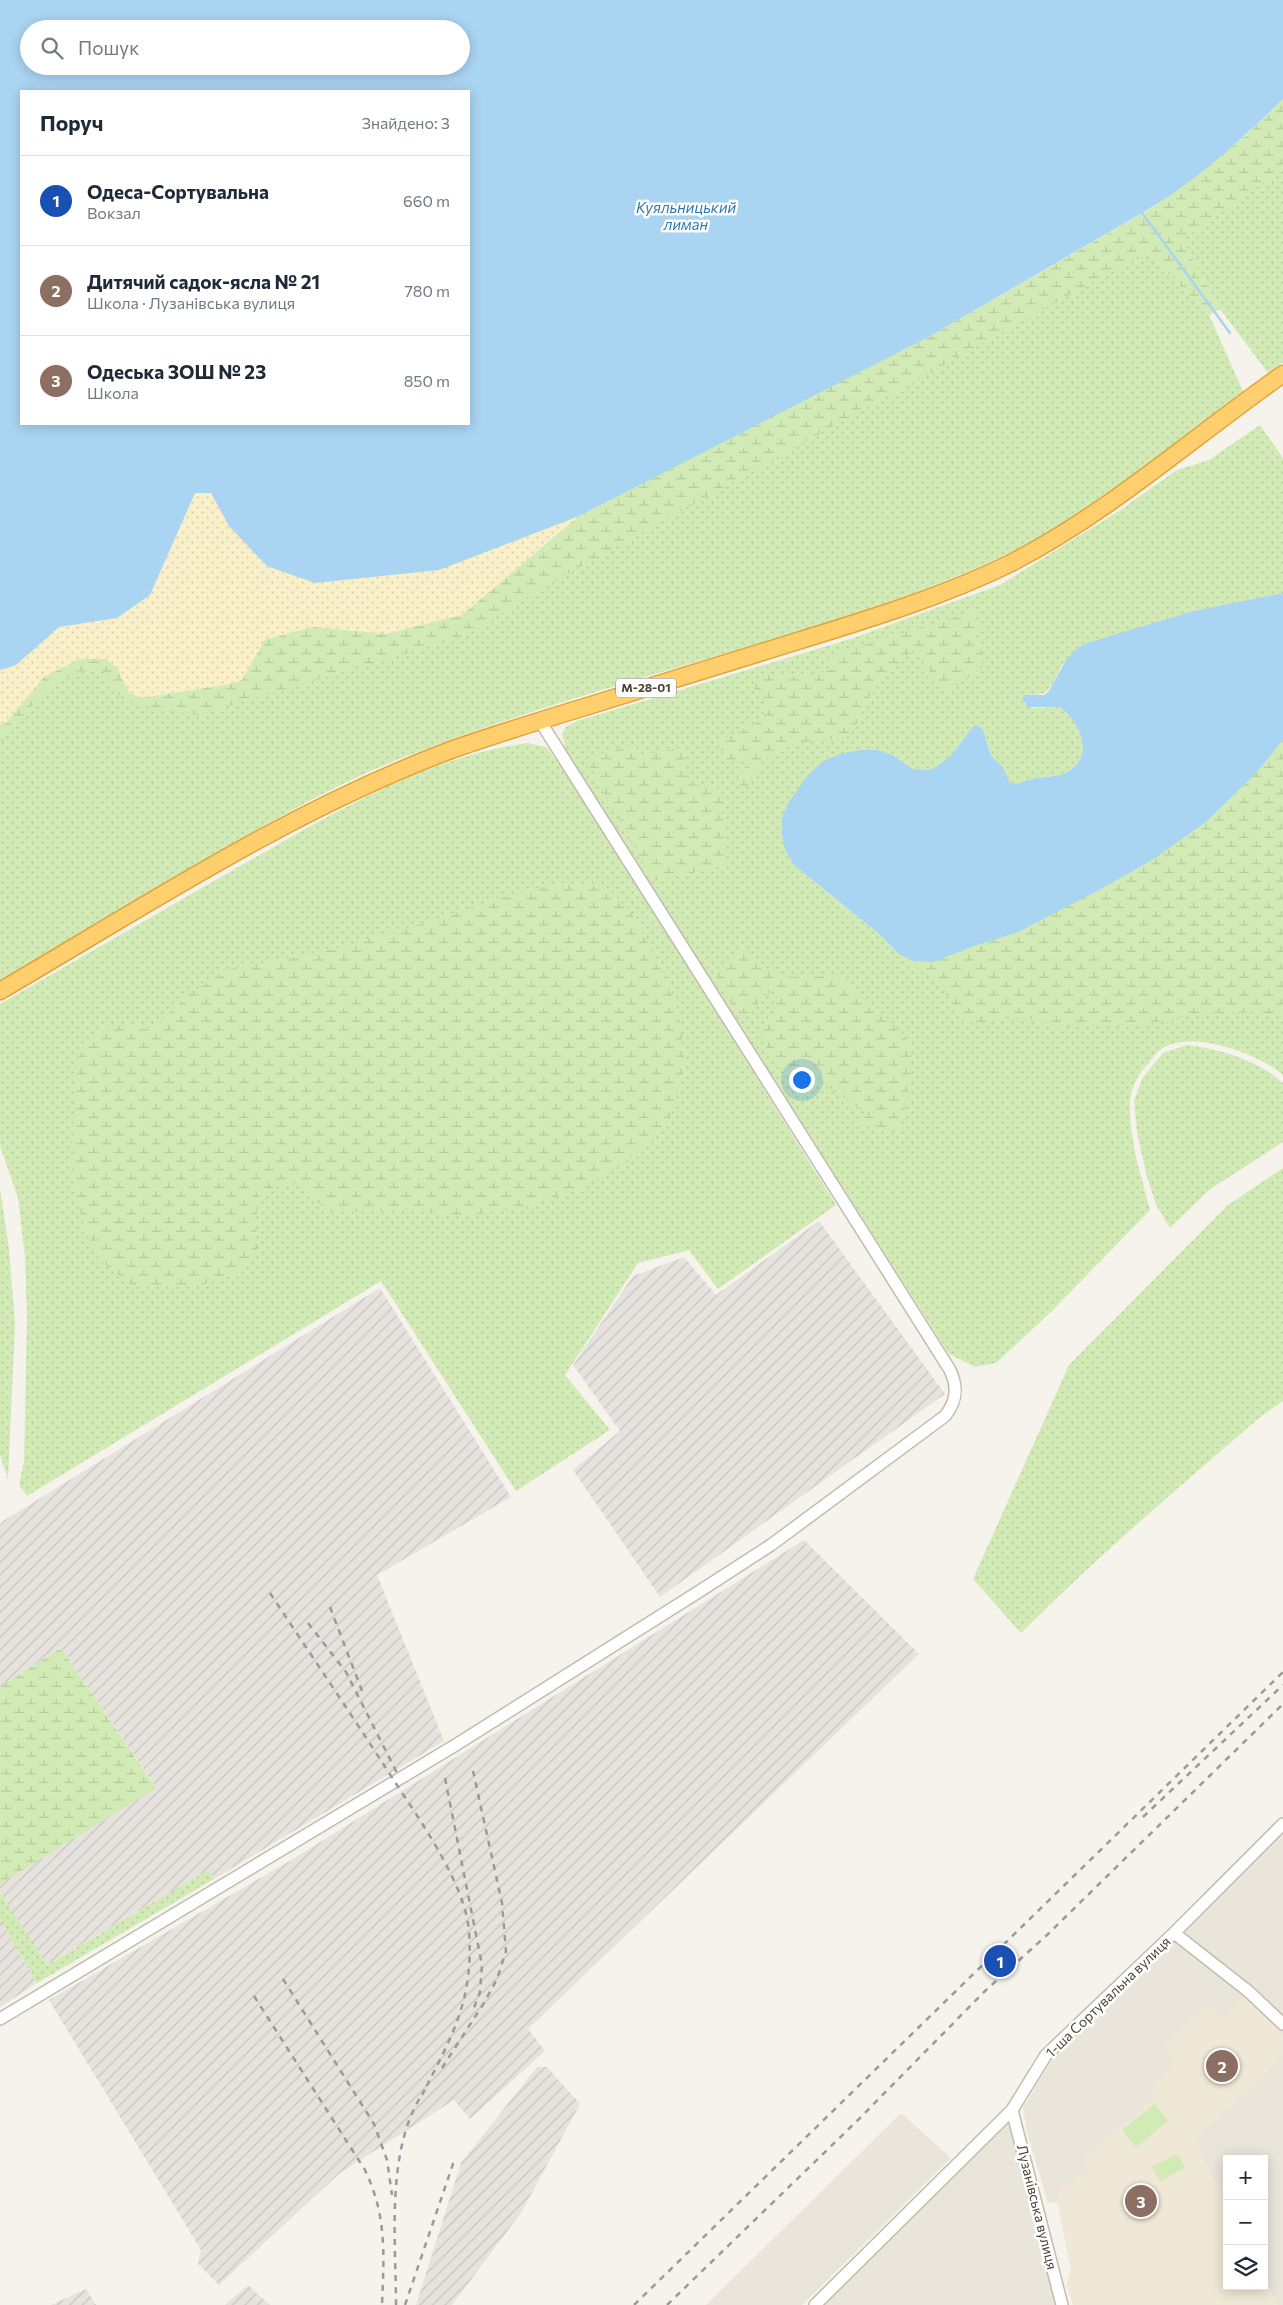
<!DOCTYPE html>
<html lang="uk">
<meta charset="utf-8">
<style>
body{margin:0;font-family:Commissioner,sans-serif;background:#f2f2f3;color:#1f2937}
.controls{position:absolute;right:15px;bottom:15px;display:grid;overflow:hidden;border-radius:0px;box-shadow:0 2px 12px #0003}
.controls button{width:45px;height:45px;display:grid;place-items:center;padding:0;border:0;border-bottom:1px solid #e0e1e3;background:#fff;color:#1f2937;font:25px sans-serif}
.you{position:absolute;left:801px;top:1079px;width:18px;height:18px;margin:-12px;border:4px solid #fff;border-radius:50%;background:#1a73e8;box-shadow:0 0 0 8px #1a73e833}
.badge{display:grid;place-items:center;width:32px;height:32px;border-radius:50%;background:#fc3f1d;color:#fff;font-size:16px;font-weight:700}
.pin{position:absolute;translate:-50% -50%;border:2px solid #fff;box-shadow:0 1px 5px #0006}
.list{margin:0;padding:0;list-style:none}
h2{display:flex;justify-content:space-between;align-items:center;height:65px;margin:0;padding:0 20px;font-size:21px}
h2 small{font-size:16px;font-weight:400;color:#747a83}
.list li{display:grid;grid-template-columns:32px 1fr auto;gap:15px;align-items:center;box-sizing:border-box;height:90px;padding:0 20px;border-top:1px solid #e0e1e3}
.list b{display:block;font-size:19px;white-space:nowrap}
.list p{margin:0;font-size:16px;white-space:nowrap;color:#747a83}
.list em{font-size:16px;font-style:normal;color:#747a83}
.icon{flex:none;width:28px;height:28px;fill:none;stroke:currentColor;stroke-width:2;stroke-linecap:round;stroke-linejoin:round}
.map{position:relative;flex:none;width:1283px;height:2305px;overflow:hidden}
.search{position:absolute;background:#fff;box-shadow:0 2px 12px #0003;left:20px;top:20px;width:450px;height:55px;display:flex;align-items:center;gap:12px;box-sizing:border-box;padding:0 18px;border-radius:28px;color:#747a83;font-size:19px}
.panel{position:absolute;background:#fff;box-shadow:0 2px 12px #0003;left:20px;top:90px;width:450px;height:335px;border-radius:0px}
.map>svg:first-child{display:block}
.residential{fill:#eae5da}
.industrial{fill:url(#industrial-furrows)}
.education{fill:#efe8d6}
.grass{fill:url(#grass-dots)}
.wetland{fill:url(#wetland-marsh)}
.sand{fill:url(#sand-dots)}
.pitch{fill:#d2eab5}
.water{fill:#a9d4f2;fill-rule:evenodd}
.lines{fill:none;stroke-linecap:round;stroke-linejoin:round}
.stream{stroke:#a9d4f2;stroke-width:2.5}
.minor-casing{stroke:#c2bbae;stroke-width:14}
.highway-casing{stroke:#e0a43c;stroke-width:19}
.minor{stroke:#fff;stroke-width:11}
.highway{stroke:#ffcf6e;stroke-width:16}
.rail{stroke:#9a9a9a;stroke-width:2.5;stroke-dasharray:6 6;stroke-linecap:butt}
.labels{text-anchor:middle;stroke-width:5;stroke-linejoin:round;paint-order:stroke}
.shield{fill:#fff;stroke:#817c74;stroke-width:1}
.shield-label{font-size:12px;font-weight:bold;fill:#4b4439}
.street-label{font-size:14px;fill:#4b4439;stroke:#fff}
.water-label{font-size:15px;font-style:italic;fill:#2e7ab2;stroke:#fff}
</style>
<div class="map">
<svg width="1283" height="2305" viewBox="0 0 1283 2305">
<defs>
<pattern id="industrial-furrows" width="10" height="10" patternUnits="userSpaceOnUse" patternTransform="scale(1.25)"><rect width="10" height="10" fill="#e6e2dd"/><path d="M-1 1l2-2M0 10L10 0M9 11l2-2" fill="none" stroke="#c7c3be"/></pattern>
<pattern id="grass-dots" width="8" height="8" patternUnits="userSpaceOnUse" patternTransform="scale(1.25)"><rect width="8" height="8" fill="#d2eab5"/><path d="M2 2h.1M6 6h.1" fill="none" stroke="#b6ca9c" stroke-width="1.8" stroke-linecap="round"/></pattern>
<pattern id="wetland-marsh" width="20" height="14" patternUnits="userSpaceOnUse" patternTransform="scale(1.25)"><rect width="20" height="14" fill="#d2eab5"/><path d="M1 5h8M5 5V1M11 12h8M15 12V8" fill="none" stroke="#b6ca9c"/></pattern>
<pattern id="sand-dots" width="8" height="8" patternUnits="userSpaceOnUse" patternTransform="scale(1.25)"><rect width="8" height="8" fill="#f9efc9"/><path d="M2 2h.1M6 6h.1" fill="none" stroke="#d7cead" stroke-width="1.8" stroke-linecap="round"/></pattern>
</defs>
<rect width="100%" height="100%" fill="#f6f3ec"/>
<path class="residential" d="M1283,1835V2305H1277L1264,2281V2159H1227V2208L1188,2128L1157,2097L1083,2159L1090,2172L1074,2181V2184L1059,2201L1048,2203L1028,2136L1023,2108L1051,2061Z
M901,2113L951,2158L802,2305H706Z
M1008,2114L1057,2305H823Z"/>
<path class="industrial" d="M819,1221L945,1394L660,1597L573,1470L620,1431L573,1365L633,1276L684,1257L716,1295Z
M380,1288L511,1497L377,1575L444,1741L214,1879L208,1870L46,1965L0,1892V1884L156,1787L61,1648L0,1687V1525L3,1521Z
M804,1540L919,1654L528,2029L545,2051L470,2119L454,2100L340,2173L219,2285L198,2264L201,2250L49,2000L293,1859Z
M0,1920L37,1983L0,2007Z
M537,2067H547L580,2104L521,2213L452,2305H416L461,2163Z
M248,2285L270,2305H225Z
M86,2289L96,2305H51Z"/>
<path class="education" d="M1244,1997L1283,2036V2049L1269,2070L1194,2140L1227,2208V2286H1264V2281L1277,2305H1073L1066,2285L1071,2269L1057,2202L1059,2201V2188L1074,2184L1073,2181L1089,2172L1083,2159L1157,2097L1150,2088L1176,2062L1162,2047L1208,2002L1223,2018Z"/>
<path class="grass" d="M1283,99V362L1268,373L1220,309L1182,240Z
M1147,252L1209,315L1243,391C1170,447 1098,509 1015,550C923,595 825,624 727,653C622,684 517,714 415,753C339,781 268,823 198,864C132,903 66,942 0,980V725L79,659L386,634L632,487L932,335Z
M1260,425L1283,458V593L1064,662C1054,678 1052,699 1029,694L1023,703L1033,708L1060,707C1080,722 1096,756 1067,772C1056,778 1043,776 1032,779C1023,781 1021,785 1010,783L1003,767L991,756L986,738L974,725L950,757L931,770L913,769L894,756L808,775L799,788L794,865L878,933L899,954L1258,771L1283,740V1075C1257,1053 1192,1029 1161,1049C1156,1053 1152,1059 1148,1064C1139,1073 1131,1087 1130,1101C1128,1137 1141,1175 1150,1210L1052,1311L996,1363L975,1367L949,1354L567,755L562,734L566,727L577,721L850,639L1000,585L1119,511L1177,470L1209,460Z
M528,743L546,747L567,773L836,1205L718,1289L689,1250L638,1263L565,1375L610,1430L516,1491L381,1281L27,1496L19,1485L24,1461L27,1318L25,1257L18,1198L0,1146V1004C80,958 160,912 240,866C331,815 423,757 528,743Z
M1187,1045C1221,1049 1257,1060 1283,1083V1142L1209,1190L1170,1228L1156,1205L1146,1173L1137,1132L1134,1100L1143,1077L1163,1053Z
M1283,1168V1401L1259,1418C1178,1488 1097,1557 1021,1633L973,1579L1069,1365L1228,1205Z
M0,1188L9,1249L15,1324L8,1479L0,1455Z
M208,1870L214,1879L37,1983L0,1920V1892L47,1965Z"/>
<path class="wetland" d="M1283,99V169L1182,240L1220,309L1209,315L1147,252L549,584L465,636L198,715L139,705L122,699L102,670L75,672L41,694L0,745V670L579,516L932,335L1112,231L1158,204L1244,137Z
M977,610L983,667L947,691L912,651C896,666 877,682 867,702C860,714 857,726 848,737C805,743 767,738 748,786L742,788L737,780L747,764L738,759L727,761L717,742L764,719V697L756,695L753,686L766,675L805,677L834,669L827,660L838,653Z
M1283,740V1015L1257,1012L1202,1013L1130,1027L1098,1025L1057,1028L1032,1019L1006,1017L976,1024L960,1018L952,1000L928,976L899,954L913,961L933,962L971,947L1018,932L1101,889L1206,822L1258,771Z
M629,747L643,755L684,747L688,783L720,789L727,865L653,881L588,763L602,753Z
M561,883L606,887L631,912L668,981L680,1020L685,1067L670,1119L628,1161L576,1190L522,1208L464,1216L409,1210L343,1212L325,1210L311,1194L294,1185L275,1186L259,1197L256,1217L257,1250L240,1273L201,1285L134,1287L98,1259L82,1219L72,1179V1136L78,1058L89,1042L104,1028L129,1024L145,1029L159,1022L191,993L225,970L330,950L431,921L502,897Z
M743,947L766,968L787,977L838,976C850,987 901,1028 906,1038C917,1061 907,1109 899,1132L860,1126L864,1112L805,1070L782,1071L759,1037L779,994L772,990L740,1021L715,975Z
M61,1648L156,1788L0,1884V1687Z"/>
<path class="sand" d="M195,493H211L229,526L439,570L579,516L462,615L386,634L313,627L265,640L242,680L231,684L141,698L129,693L117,668L106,659H79L44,677L6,723L0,725V670L16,664L59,627L117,618L150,595Z"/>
<path class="pitch" d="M1155,2104L1168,2121L1136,2147L1122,2130Z
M1178,2154L1185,2168L1160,2181L1152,2167Z"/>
<path class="water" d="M0,0H1283V99C1240,141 1194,183 1142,213L932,335L579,516L439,570L315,583L267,566L229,526L211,493H195L150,595L117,618L59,627L16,665L0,670ZM29,29H461V66H29ZM21,91H469V424H21Z
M1283,593V740L1258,771L1206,822L1152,860L1101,889L1018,932L971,947L933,962L913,961L899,954L878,933L794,865L785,849L782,834V818L788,803L808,775L822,762L840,754L860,750H877L894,756L913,769L931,770L950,757L974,725L979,726L983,730L991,756L1003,767L1010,783C1021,785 1023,781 1032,779C1043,776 1056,778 1067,772C1096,756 1080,722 1060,707H1028L1022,699L1024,695H1044L1049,691L1065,662L1075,650L1087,643L1194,611Z"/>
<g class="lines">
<path class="stream" d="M1142,213L1230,333"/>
<defs>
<path id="minor" d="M1174,1933L1248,1991L1283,2024
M0,2019L454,1746L703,1589L771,1545L945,1416C957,1401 958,1387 950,1370L540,721
M1012,2110L1062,2305
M815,2305L1012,2110L1046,2055L1174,1933L1283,1824"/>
<path id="highway" d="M0,991C147,905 291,810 451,750C496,734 542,720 588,706C659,684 730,662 801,640C872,618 944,596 1011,563C1110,512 1193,437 1283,374"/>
</defs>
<use href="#minor" class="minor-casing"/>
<use href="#highway" class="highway-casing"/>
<use href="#minor" class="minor"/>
<use href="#highway" class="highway"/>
<path class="rail" d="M270,1593C311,1655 353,1717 393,1779C419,1819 465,1883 469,1931C474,2000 452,2036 422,2095
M330,1607L362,1691
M308,1623L346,1672L398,1775
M445,1778L482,1965L480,1992L472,2013
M1143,1817L1283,1685
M283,1979L374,2124L387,2160L392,2195
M254,1996L365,2170C387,2216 384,2255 382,2305
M442,2068L484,2003L497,1979L506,1951L502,1903L473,1771
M396,2305C396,2238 385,2147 425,2090
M405,2305L454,2161
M634,2305L1283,1672
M667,2305L857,2121L985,1991L1047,1935L1283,1704"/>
</g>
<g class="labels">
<rect class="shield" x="616" y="678.5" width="60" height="19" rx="4"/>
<g class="shield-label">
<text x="646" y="692">М-28-01</text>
</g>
<g class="street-label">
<text transform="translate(1108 1997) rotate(-44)" y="5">1-ша Сортувальна вулиця</text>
<text transform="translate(1037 2207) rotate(76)" y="5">Лузанівська вулиця</text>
</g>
<g class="water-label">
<text x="686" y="213">Куяльницький<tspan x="686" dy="17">лиман</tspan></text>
</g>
</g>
</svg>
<div class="controls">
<button>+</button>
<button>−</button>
<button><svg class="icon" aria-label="layers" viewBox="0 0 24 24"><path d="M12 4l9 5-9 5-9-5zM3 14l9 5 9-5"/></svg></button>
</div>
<div class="you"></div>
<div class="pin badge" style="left:1000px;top:1961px;background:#1a4fb4">1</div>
<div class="pin badge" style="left:1222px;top:2066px;background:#8d6e63">2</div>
<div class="pin badge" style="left:1141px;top:2201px;background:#8d6e63">3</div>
<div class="search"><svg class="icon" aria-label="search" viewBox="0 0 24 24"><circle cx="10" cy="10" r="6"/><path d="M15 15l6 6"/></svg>Пошук</div>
<section class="panel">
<h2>Поруч<small>Знайдено: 3</small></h2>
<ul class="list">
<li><span class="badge" style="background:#1a4fb4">1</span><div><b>Одеса-Сортувальна</b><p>Вокзал</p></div><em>660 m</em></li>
<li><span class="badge" style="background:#8d6e63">2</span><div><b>Дитячий садок-ясла № 21</b><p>Школа · Лузанівська вулиця</p></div><em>780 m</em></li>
<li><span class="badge" style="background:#8d6e63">3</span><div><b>Одеська ЗОШ № 23</b><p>Школа</p></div><em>850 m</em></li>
</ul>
</section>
</div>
